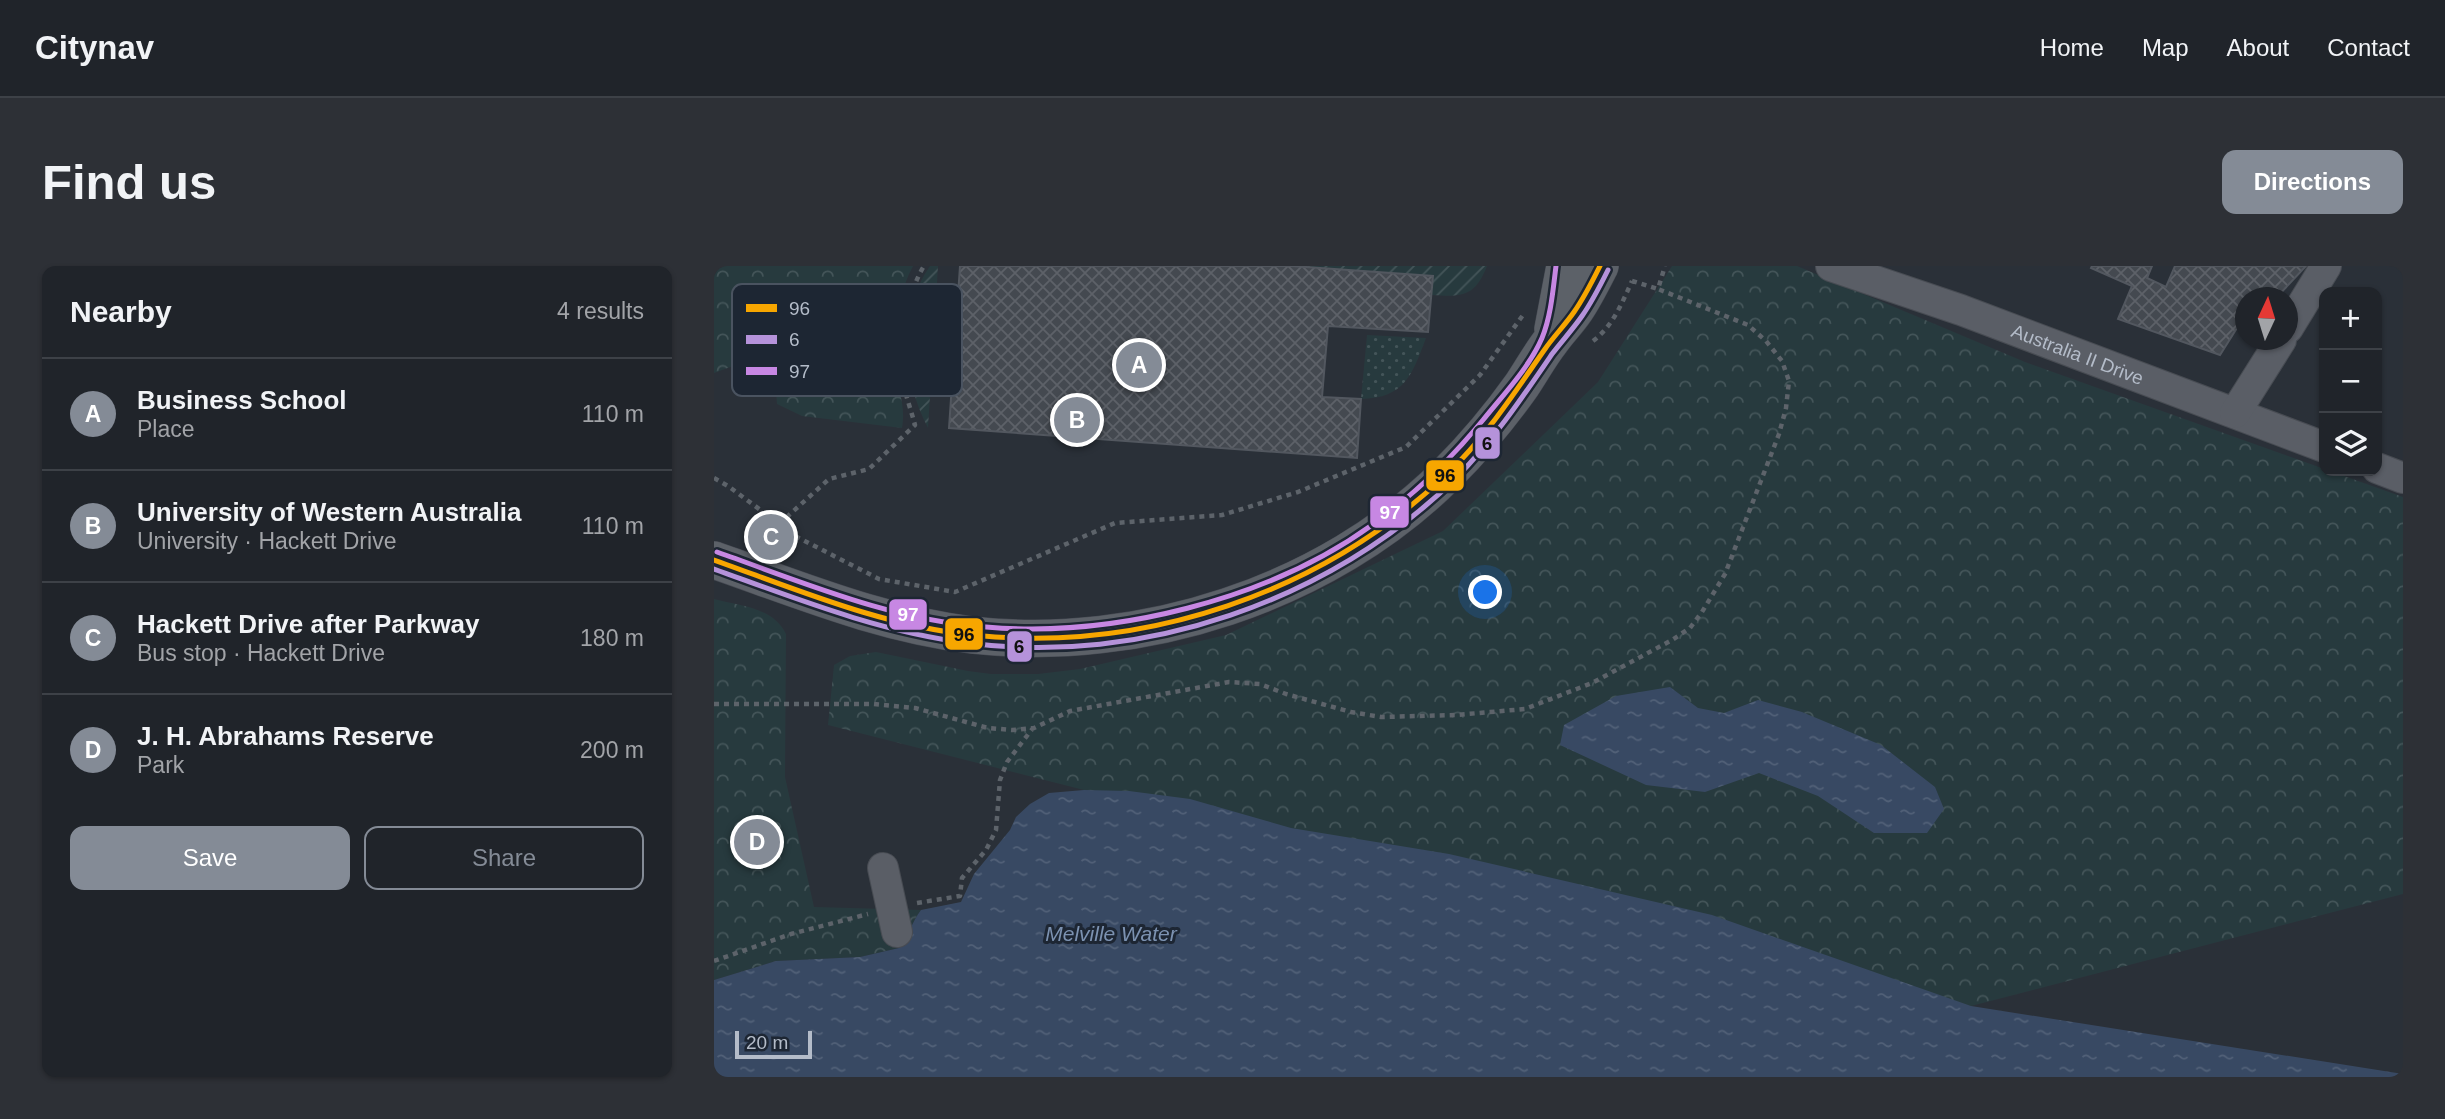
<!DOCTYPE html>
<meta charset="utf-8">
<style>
body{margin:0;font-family:Helvetica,sans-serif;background:#2d3036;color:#f1f3f6}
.controls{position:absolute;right:21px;top:21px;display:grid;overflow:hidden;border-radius:14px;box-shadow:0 2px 5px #0004}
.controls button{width:63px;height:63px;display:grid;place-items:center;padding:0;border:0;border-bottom:2px solid #3d4147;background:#20242a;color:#f1f3f6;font:35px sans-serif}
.compass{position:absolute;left:1521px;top:21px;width:63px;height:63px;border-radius:50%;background:#20242a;box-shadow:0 2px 5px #0004;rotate:4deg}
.scale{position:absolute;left:21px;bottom:18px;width:77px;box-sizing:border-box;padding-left:7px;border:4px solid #b4bcc9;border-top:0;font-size:19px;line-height:24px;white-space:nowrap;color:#b4bcc9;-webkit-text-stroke:5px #1d2633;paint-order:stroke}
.you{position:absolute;left:772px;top:327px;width:24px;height:24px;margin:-18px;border:5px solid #fff;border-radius:50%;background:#1a73e8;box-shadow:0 0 0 10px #1a73e833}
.badge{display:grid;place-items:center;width:46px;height:46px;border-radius:50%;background:#848b96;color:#fff;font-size:23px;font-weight:700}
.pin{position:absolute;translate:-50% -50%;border:4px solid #fff;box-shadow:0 2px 7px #0006}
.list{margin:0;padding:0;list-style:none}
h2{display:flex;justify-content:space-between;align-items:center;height:91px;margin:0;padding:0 28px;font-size:30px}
h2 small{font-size:23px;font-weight:400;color:#a2a4a8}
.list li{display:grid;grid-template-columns:46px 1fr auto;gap:21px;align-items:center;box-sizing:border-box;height:112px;padding:0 28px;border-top:2px solid #3d4147}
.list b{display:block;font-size:26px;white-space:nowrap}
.list p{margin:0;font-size:23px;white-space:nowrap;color:#a2a4a8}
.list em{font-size:23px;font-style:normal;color:#a2a4a8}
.actions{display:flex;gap:14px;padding:21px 28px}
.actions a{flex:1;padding:16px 0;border:2px solid #848b96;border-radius:14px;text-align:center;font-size:24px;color:#848b96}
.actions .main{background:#848b96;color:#fff}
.icon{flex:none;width:38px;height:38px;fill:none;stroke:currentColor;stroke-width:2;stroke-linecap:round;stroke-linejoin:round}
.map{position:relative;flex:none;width:1689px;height:811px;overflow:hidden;border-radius:14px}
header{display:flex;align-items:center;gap:42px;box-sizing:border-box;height:98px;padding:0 35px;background:#20242a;border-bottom:2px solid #3d4147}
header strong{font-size:33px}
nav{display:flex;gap:38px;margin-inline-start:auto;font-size:24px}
.intro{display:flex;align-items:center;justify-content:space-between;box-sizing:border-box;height:168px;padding:0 42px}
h1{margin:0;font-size:49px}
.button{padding:18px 32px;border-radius:14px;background:#848b96;color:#fff;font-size:24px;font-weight:700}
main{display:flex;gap:42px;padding:0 42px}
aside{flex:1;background:#20242a;border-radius:14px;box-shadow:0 2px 5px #0004}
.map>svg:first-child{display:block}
.grass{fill:url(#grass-dots)}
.forest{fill:url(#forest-crowns)}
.garden{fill:url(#garden-furrows)}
.water{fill:url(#water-ripples)}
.building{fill:url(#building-cross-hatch);stroke:#52575f;stroke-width:2}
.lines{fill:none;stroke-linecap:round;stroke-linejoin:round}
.minor-casing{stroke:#484c53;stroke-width:32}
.major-casing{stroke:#484c55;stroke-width:38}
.path{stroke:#5d636a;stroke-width:4.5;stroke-dasharray:5 5;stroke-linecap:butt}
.minor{stroke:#5a5e66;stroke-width:30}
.major{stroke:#5c6168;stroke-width:37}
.bus-1-casing{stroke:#1d2633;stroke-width:10}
.bus-2-casing{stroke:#1d2633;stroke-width:10}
.bus-3-casing{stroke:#1d2633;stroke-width:10}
.bus-1{stroke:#f7a600;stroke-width:5}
.bus-2{stroke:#b592da;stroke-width:5}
.bus-3{stroke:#c787e3;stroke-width:5}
.labels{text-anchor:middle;stroke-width:6;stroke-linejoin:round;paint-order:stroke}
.street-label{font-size:19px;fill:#b4bcc9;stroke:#1d2633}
.water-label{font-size:21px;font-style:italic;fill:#7c92b1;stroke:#1d2633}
.key{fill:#1d2633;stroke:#4a5360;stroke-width:2}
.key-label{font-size:19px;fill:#b4bcc9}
.line-badge{stroke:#1d2633;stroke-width:2.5}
.badge-label{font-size:19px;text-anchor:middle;font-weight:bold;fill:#fff}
.pale-badge-label{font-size:19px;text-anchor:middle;font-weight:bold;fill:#111}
</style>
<header>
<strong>Citynav</strong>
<nav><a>Home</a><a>Map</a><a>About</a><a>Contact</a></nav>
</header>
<div class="intro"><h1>Find us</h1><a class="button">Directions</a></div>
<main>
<aside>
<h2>Nearby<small>4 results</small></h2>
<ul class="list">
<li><span class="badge">A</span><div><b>Business School</b><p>Place</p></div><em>110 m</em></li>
<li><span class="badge">B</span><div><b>University of Western Australia</b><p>University · Hackett Drive</p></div><em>110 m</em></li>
<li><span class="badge">C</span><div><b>Hackett Drive after Parkway</b><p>Bus stop · Hackett Drive</p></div><em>180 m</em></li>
<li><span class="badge">D</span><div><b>J. H. Abrahams Reserve</b><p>Park</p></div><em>200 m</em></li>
</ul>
<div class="actions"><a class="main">Save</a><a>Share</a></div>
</aside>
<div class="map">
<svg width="1689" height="811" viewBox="0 0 1689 811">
<defs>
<pattern id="grass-dots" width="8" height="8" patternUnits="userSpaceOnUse" patternTransform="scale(1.75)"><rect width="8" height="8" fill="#273a3e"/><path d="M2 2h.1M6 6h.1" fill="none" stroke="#445559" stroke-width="1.8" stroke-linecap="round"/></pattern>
<pattern id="forest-crowns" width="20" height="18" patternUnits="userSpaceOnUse" patternTransform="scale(1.75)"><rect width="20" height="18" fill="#273a3e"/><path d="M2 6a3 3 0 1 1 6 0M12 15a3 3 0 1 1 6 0" fill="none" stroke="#445559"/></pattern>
<pattern id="garden-furrows" width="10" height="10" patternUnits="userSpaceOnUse" patternTransform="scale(1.75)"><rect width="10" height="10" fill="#273a3e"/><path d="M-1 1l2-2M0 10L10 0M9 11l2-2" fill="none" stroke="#445559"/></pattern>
<pattern id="water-ripples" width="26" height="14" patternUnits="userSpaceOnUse" patternTransform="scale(1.75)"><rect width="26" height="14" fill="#384963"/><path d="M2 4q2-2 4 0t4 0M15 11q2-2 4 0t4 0" fill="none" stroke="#526178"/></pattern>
<pattern id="building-cross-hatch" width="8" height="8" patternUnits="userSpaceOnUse" patternTransform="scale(1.75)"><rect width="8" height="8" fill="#444950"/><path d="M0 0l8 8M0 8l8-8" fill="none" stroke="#5d6168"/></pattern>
</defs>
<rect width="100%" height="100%" fill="#2a3038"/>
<path class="grass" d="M653,69L712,72C698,109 691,132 647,133Z"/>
<path class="forest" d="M0,0H199C184,28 176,71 181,103C184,125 192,139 188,162L88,150L63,138L61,112L56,99C35,91 21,100 0,107Z
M958,0H1083L1311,96L1689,231V628L1257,740L370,524L114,459L120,399L136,390L162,386L254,405L277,408H324L366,403L512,369L729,265L884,116Z
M0,333C26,340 59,341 72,368L71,511L100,641L207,644C198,656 194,670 185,682L146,691L62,695L0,714Z"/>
<path class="garden" d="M216,0H224L214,162C188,113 183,47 216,0Z
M578,0H773C761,31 748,31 718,29V10Z"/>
<path class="water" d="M956,421L984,442L1010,447L1044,434L1088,446L1167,479L1221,521L1230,543L1213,567H1160L1104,530L1045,507L991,526L932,519L846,479L850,459L902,430Z
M370,524L415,525L476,533L577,562L735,588L998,649L1257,740L1689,808V811H0V714L62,695L146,691L185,682C194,670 198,656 207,644L247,636L260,608L296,564L302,551L316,538L335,527Z"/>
<path class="building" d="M246,0H578L719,10L714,66L614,60L608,131L647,133L643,192L235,162Z
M1378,0H1438L1433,12L1452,21L1461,0H1592L1562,32H1532V66L1523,62L1506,89L1404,53L1418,20L1377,2Z"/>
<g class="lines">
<defs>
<g id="minor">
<path id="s1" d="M1117,0L1247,44L1610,181"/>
<path d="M1574,62L1612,0"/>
<path d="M1521,147L1567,74"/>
<path d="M1663,202L1689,212"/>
<path d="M169,602L183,666"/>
</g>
<path id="major" d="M839,63L851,0
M0,294C86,324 167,358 258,369C426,388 613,328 733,208C760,181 786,150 808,119C818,104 826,89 837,75C844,65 853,56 860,46C870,32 878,15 886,0"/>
</defs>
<use href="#minor" class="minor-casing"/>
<use href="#major" class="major-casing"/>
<path class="path" d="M918,15L944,23
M879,75C899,60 908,37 918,15
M0,212L14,220L83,271L165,313L241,326L401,257L508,249L584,226L692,181L766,109L809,49
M65,258L115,213L155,203L201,159C196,140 188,120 186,100C184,72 195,24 210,0
M0,438H160L201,442L274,462L298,464L320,462L356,445L515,416L546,418L572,428L637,446L667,451L742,449L811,443L878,417L958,374L976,362L988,346L1011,308L1065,168L1072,142L1075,115L1068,95L1052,75L1034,59L944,23L951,0
M203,637L246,630L248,612L272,584L282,564L286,514L293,496L319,462
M0,695L77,668L154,648"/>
<use href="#minor" class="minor"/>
<use href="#major" class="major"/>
<defs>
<path id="bus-1" d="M0,294C84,324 169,360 258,369C431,387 608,327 733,208C772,171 800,127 831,83C840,70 851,59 860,46C870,32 878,16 886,0"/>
<path id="bus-2" d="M0,303C83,333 166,366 254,377C428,400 616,335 741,213C779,175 808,132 838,88C848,75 859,63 868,50C878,36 886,20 894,4"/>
<path id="bus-3" d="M3,286C91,317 177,354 272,361C398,372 554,334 658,259C700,229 737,193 769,154C789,129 815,102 828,72C837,50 839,24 842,0"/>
</defs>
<use href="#bus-1" class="bus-1-casing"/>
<use href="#bus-2" class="bus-2-casing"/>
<use href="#bus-3" class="bus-3-casing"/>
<use href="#bus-1" class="bus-1"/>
<use href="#bus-2" class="bus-2"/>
<use href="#bus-3" class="bus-3"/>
</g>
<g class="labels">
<g class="street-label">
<text dy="7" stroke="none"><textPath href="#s1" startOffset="262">Australia II Drive</textPath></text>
</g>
<g class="water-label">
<text x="397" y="675">Melville Water</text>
</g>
</g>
<rect x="18" y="18" width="230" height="112" rx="10" class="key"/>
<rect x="32" y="38" width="31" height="8" fill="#f7a600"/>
<rect x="32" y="69" width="31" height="9" fill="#b592da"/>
<rect x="32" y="101" width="31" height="8" fill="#c787e3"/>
<g class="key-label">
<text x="75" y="49">96</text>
<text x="75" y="80">6</text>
<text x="75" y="112">97</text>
</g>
<g class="line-badge">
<rect x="760" y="160" width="27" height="34" rx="7" fill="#b592da"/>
<rect x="711" y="193" width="40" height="33" rx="7" fill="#f7a600"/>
<rect x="655" y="229" width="41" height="34" rx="7" fill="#c787e3"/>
<rect x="174" y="332" width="40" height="33" rx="7" fill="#c787e3"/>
<rect x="230" y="351" width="40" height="34" rx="7" fill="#f7a600"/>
<rect x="292" y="364" width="27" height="33" rx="7" fill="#b592da"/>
</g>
<g class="badge-label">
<text x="676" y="253">97</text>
<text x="194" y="355">97</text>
</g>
<g class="pale-badge-label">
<text x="773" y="184">6</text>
<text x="731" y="216">96</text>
<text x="250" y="375">96</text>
<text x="305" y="387">6</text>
</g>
</svg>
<div class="controls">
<button>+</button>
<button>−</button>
<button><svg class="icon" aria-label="layers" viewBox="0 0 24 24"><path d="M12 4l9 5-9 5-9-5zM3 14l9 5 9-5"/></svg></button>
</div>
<svg class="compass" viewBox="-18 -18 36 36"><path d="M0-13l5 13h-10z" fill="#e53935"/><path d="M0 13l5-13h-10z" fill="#a2a4a8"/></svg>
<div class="scale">20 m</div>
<div class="you"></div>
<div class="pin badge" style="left:425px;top:99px">A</div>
<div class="pin badge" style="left:363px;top:154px">B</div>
<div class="pin badge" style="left:57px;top:271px">C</div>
<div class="pin badge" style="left:43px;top:576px">D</div>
</div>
</main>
